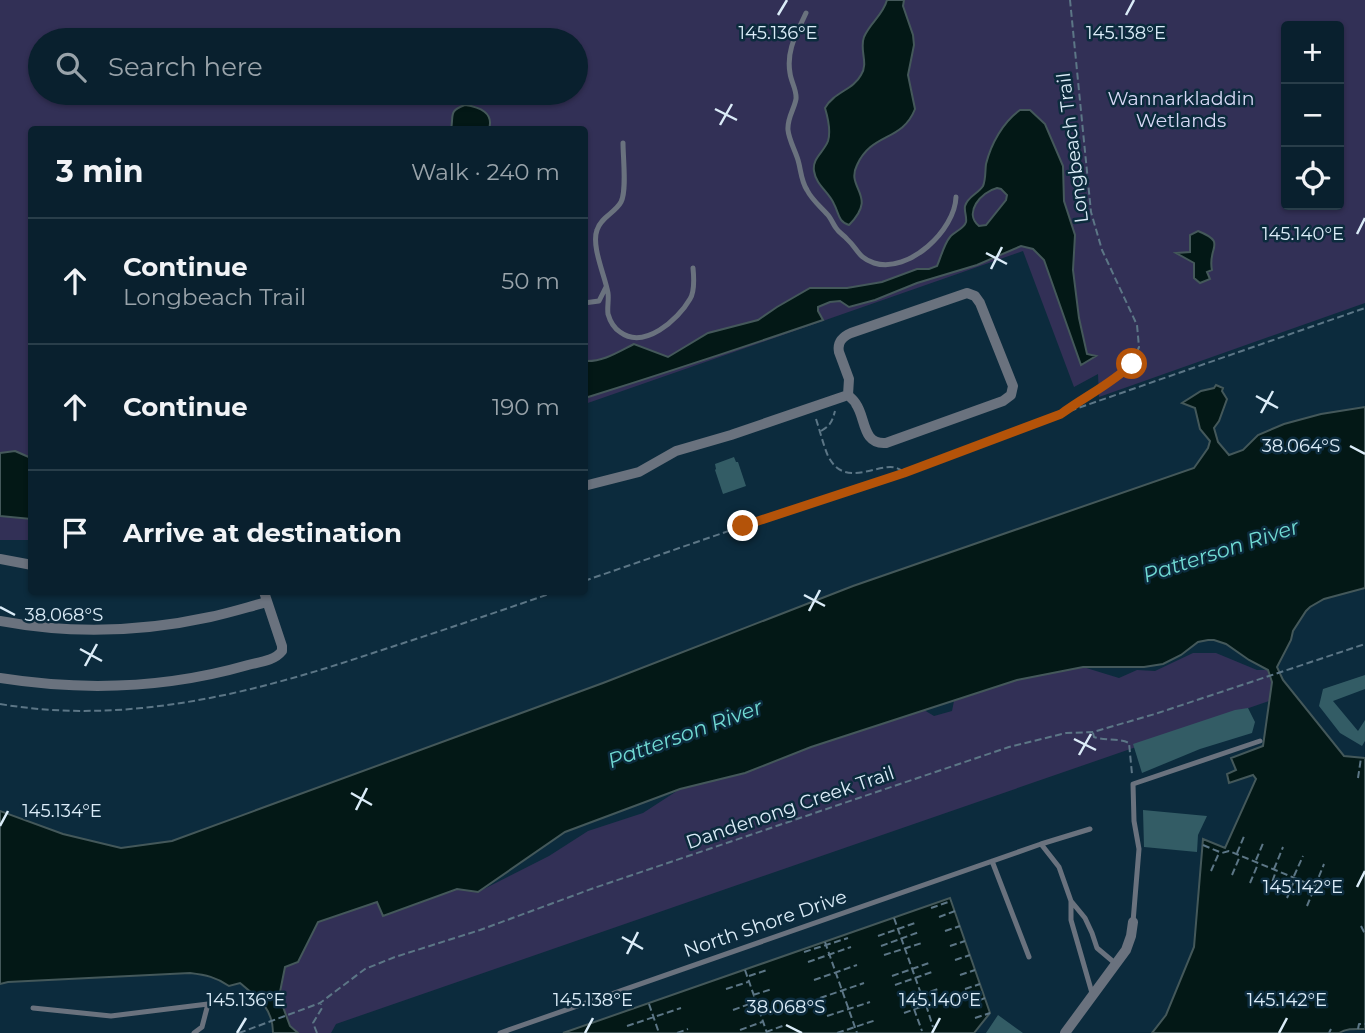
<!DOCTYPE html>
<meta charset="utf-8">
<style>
body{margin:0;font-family:Montserrat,sans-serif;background:#172d3a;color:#f1f3f6}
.controls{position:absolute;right:21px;top:21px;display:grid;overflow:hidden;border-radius:7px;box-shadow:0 2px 5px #0004}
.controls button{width:63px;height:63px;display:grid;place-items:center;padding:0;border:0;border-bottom:2px solid #293e4a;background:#09202e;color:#f1f3f6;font:35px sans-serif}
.stop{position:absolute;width:21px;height:21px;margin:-16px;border:5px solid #b45309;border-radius:50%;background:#fff}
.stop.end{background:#b45309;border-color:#fff;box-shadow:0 2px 7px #0008}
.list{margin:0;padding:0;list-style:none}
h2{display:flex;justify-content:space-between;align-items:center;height:91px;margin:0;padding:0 28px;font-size:30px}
h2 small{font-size:23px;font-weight:400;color:#99a3aa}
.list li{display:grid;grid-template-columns:46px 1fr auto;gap:21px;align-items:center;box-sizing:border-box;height:126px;padding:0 28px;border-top:2px solid #293e4a}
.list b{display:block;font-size:26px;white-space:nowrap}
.list p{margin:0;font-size:23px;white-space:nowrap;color:#99a3aa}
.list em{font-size:23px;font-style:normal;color:#99a3aa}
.icon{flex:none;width:38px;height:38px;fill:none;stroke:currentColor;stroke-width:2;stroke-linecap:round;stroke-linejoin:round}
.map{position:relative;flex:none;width:1365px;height:1033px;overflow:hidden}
.search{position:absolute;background:#09202e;box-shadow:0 2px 5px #0004;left:28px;top:28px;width:560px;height:77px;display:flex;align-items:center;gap:18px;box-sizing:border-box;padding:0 24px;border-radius:38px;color:#99a3aa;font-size:26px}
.panel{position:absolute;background:#09202e;box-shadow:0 2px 5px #0004;left:28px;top:126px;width:560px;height:469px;border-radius:7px}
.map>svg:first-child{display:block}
.green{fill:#323056;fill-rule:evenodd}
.water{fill:#031816;stroke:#44585a;stroke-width:2;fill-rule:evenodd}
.building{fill:#335c65}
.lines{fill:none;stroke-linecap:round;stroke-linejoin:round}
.path{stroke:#5c7686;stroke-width:2;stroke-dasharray:7 3.5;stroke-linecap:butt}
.lane{stroke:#6a727e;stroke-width:5}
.street{stroke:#6a727e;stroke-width:10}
.route{stroke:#b45309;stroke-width:9}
.ticks{fill:none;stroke:#dbecf8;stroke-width:2.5}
.labels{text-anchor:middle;stroke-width:5;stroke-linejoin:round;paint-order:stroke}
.park-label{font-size:19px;fill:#d7d8f5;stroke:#0c2b3d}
.street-label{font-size:19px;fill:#dbecf8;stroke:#0c2b3d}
.water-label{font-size:21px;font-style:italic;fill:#71dad3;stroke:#0c2b3d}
.ticks-label{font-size:18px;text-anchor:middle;fill:#dbecf8;stroke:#0c2b3d;stroke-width:5;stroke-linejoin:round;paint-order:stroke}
</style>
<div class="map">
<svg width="1365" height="1033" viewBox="0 0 1365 1033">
<rect width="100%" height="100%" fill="#0c2b3d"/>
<path class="green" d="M0,0H1365V303L1099,397L1098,374L1074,387L1023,251L585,404L584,130H32L31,540H0ZM1286,26H1339V205H1286ZM40,40H576V93H40Z
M1193,653H1216L1257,670H1268L1272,682L1269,701L336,1024L331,1033H298L290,1026L280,998L285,967L298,962L318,922L378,901L384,916L457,889L478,892L549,856L588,831L643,813L680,789L745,773L811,747L924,710L934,716L952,711L954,701L1017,680L1083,667L1119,678L1137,670L1155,671Z"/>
<path class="water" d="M887,0H904L903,6L913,35L914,45L908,75L915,109C902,142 872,132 857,165C845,189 879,195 849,225C838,222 839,213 834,204C829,192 816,185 814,171C812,158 824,152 828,141C831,131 828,118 825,108C834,92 853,90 861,75C869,63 859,50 864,37C870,23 883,15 887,0Z
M465,105C480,107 494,113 489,129H451C454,115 448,111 465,105Z
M1020,110H1030L1045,124L1063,166L1064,201L1075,235L1073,270L1079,318L1087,354L1096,356L1081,365L1044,260L1033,249L1021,246L977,265L917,283L875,300L849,307L840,301L830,302L818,307V311L823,320C744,347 665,373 585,398V361C603,362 618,352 634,344L668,357L708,333L758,320L777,307L810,288H847L882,282L917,269H929L937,266C941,257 944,244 950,237C955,231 964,229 966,222C967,217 964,211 965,206C968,196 978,194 983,186C986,179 985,171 986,164C991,144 1003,122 1020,110ZM997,188L1001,189L1007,195L1006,200L986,225L979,226C963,213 981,192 997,188Z
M1198,231C1228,243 1207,247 1212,270L1207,272L1210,279L1200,283L1194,278V263L1176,253L1190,252V235Z
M1216,385L1223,388L1222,391L1227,399L1219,421L1214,428L1218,442L1229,455L1243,450L1258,435L1284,424L1321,414L1365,407V588L1324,599L1310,607L1306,611L1293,631L1291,640L1277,667L1283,680L1344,756L1365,758V1029C1356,1029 1347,1028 1339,1033H1152L1166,1015L1194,947L1203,839L1225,848L1256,779L1253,775L1229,783L1227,774L1236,770L1231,758L1263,746L1272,682L1268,670L1249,660L1226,644L1214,640H1208L1198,642L1181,655L1163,664L1144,667H1083L1017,680L811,747L745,773L680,789L565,832L478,892L457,889L383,916L377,902L318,922L298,962L285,967L280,992L279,996L290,1026L298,1033H273C273,1008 258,998 240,983L229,986C216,977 206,975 190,973L8,982L0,984V811L63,834L121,848L172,841L603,683L853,586L1194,468L1208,448L1210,441L1200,429L1195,408L1182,403L1201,391L1214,388Z
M15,451L31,458V519L0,516V453Z
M950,898L990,1013L974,1033H563Z"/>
<path class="building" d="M734,457L736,462H738L746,486L723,494L715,470L716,469L715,464Z
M1365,675V689L1333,701L1358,731L1365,720V741L1362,746L1340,733L1319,706L1323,689Z
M1248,708L1255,722L1252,733L1200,749L1142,773L1133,744L1235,710Z
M1143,810L1207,816L1198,835L1197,852L1144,847Z
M998,1015L1023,1033H986Z"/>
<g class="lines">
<path class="path" d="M1065,411L1081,399L1122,374L1132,364L1139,347L1137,325L1102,250L1091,212L1070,0
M816,419C820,431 823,444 828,456C847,494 886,454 903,472
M821,431C830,426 832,422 835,411
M584,581L743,526L904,473L1061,414L1365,308
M0,704C130,726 257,692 379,651C438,632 497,612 555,592
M1093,733L1094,737C1105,741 1119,738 1129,743L1132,774
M1358,778L1361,758
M1203,845L1222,853L1229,851L1314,886
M1237,853L1245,834
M1256,860L1264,841
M1274,869L1283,847
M1211,871L1219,853
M1232,875L1240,856
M1294,876L1303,856
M1250,883L1258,864
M1269,891L1276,871
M1287,898L1295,879
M1307,906L1324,864
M931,908L951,901
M939,917L955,911
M894,918L925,1005
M1361,926L1365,934
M945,931L960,926
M878,936L915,923
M825,942L857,1033
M881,946L919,932
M950,946L965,941
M804,952L848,938
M884,955L922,943
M955,960L970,955
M808,962L851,947
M745,970L767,1033
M960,975L975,970
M749,976L767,970
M892,976L929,963
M814,980L857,965
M895,985L932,972
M726,989L748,982
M965,989L980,984
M753,995L772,989
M820,998L864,983
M901,1002L938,989
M649,1004L659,1033
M970,1004L985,998
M926,1005L933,1027
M914,1009L922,1031
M733,1010L755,1002
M904,1013L937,1001
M760,1014L778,1007
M827,1016L870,1002
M975,1018L990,1013
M627,1026L681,1008
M1358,1029L1359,1024H1365
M740,1030L762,1022
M766,1032L785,1025
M239,1033L320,1003L365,969L395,957L480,930L594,888L1009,747L1066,733L1093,732L1155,714L1365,644
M317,1033L313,1023L322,1008L321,1004
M677,1033L688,1029
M837,1033L876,1020
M1329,1033L1331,1029"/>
<path class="lane" d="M806,13C797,33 786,50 790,73C791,82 797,90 796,99C794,110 787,118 788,130C789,140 795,150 798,160C801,170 801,181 807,190C812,200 820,206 827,214C831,218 833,224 836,228C839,233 844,235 847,239C858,249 858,258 874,263C909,274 955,230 956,197
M623,143C623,158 627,191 621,202C615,213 601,217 597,230C591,246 605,276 608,293C609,300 607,307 608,314C610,321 614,328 620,332C644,350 678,320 690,299C695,291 694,278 693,268
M584,303L599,301L606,287
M1041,844L1059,867L1071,901V920L1092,993
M992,861L1029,957
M1071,901L1085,918L1092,933L1097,948L1116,964
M1133,922L1139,849L1134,821L1133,784L1260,741
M33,1008L111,1016L208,1004L202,1027L194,1033
M500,1033L1041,844L1090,829"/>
<path class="street" d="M967,293L975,296L980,303L1013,386L1011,395L1003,401L886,443C862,445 866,418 856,404C855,401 850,397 848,395L849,379L839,352C837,342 842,337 851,333Z
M584,486L639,472L676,451L731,435L848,395
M0,559L32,565
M0,621C69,634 141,632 210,617C229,613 248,607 267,602
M0,678C82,691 168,688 248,665C260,662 274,661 282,651V646L264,592
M1065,1033L1126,950L1131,936L1133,922"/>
</g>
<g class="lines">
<path class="route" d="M743,526L904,473L1061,414C1084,397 1111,384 1132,364"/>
</g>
<path class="ticks" d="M778,15L787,0M1126,15L1134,0M715,109L737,120M720,125L732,104M1357,234L1365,218M986,253L1007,264M991,269L1002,247M1256,396L1278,408M1261,413L1273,391M1350,446L1365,454M804,595L825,606M0,607L15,615M809,611L820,590M80,649L102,661M85,666L97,644M1074,739L1096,750M1079,755L1091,734M351,793L372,805M356,810L367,788M0,826L8,811M1357,887L1365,871M622,937L643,949M627,954L638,932M786,1025L802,1033M237,1033L246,1018M585,1033L593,1018M932,1033L940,1018M1279,1033L1287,1018"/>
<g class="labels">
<g class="park-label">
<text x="1181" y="105">Wannarkladdin<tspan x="1181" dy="22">Wetlands</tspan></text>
</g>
<g class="street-label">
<text transform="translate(1072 148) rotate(-97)" y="7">Longbeach Trail</text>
<text transform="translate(790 807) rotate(-19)" y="7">Dandenong Creek Trail</text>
<text transform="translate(765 923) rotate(-19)" y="7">North Shore Drive</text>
</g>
<g class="water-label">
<text transform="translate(1221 551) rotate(-18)" y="7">Patterson River</text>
<text transform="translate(685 734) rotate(-20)" y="7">Patterson River</text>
</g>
</g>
<g class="ticks-label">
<text x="778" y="39">145.136°E</text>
<text x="1126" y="39">145.138°E</text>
<text x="1303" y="240">145.140°E</text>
<text x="1301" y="452">38.064°S</text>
<text x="64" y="621">38.068°S</text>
<text x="62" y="817">145.134°E</text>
<text x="1303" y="893">145.142°E</text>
<text x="246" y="1006">145.136°E</text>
<text x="593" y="1006">145.138°E</text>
<text x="940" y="1006">145.140°E</text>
<text x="1287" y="1006">145.142°E</text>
<text x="786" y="1013">38.068°S</text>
</g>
</svg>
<div class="controls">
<button>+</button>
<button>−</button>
<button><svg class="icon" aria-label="locate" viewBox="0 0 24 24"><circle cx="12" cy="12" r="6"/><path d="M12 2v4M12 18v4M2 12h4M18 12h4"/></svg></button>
</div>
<div class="stop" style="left:1132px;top:364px"></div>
<div class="stop end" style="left:743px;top:526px"></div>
<div class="search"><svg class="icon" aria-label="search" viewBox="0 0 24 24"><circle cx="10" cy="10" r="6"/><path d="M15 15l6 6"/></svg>Search here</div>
<section class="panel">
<h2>3 min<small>Walk · 240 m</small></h2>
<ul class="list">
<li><svg class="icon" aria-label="ahead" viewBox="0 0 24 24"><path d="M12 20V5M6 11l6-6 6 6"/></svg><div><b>Continue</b><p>Longbeach Trail</p></div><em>50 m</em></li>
<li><svg class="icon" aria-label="ahead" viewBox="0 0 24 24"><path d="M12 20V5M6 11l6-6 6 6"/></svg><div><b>Continue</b></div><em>190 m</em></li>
<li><svg class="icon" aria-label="arrive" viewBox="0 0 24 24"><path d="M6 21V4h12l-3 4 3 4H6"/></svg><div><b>Arrive at destination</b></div></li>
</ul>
</section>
</div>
